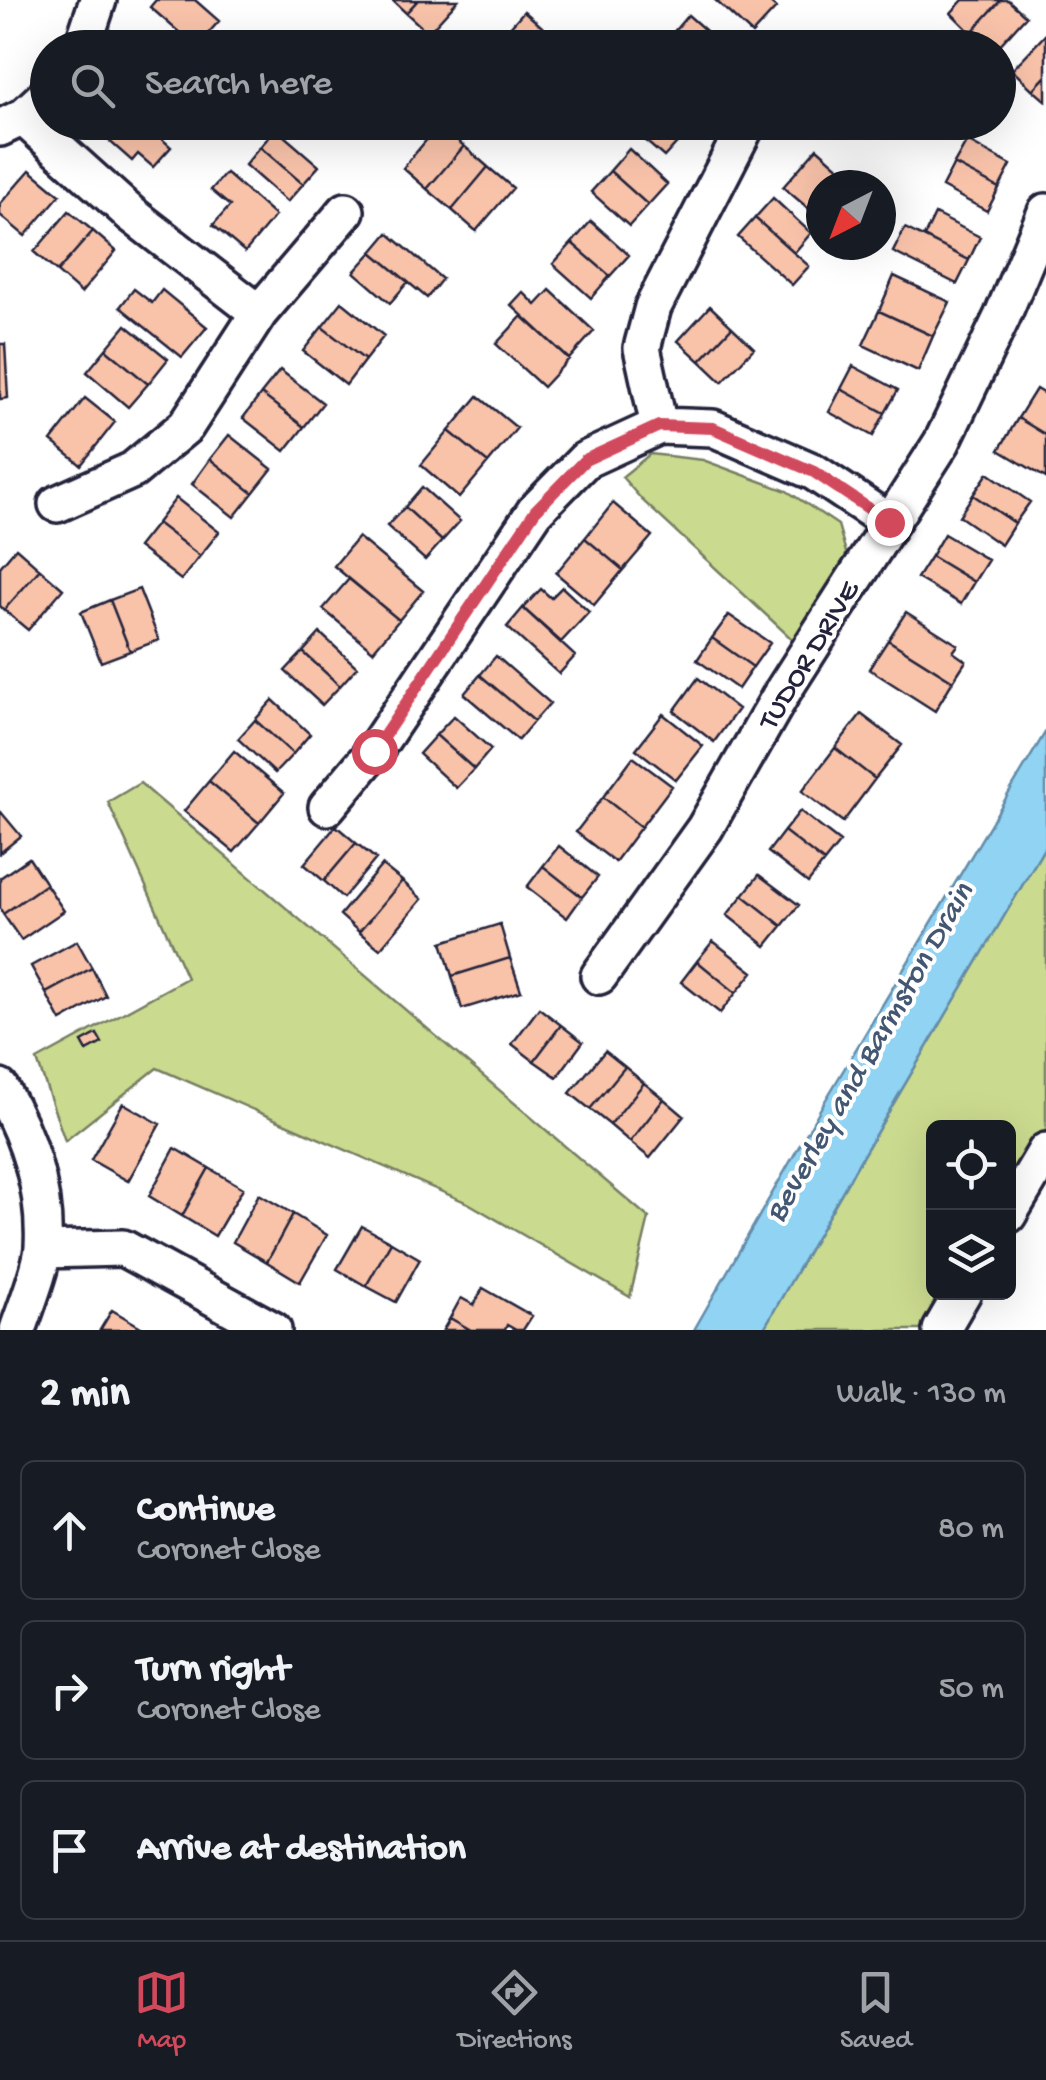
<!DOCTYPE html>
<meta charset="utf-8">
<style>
body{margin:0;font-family:"Gochi Hand",sans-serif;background:#20242c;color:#f1f3f6}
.controls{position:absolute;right:30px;bottom:30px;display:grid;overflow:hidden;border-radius:15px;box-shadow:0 10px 40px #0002}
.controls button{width:90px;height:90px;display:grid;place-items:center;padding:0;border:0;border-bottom:2px solid #363941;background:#171b24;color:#f1f3f6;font:50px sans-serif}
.compass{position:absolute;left:806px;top:170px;width:90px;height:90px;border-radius:50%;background:#171b24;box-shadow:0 10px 40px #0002;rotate:222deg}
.stop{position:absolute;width:30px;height:30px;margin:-22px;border:8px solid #d1495b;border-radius:50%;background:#fff}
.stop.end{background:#d1495b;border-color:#fff;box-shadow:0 2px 10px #0008}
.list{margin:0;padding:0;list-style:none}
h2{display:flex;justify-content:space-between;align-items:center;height:130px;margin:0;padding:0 40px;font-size:42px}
h2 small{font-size:32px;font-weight:400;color:#9ea1a6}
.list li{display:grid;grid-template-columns:65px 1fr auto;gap:30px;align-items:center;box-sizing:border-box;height:140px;margin:0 20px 20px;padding:0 20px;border:2px solid #363941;border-radius:15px}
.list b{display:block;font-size:38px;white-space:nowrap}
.list p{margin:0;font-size:32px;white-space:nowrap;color:#9ea1a6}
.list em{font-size:32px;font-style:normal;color:#9ea1a6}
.icon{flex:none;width:55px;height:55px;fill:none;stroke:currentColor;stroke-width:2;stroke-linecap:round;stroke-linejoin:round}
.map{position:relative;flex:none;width:1046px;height:1330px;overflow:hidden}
.search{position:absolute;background:#171b24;box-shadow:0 10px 40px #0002;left:30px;right:30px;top:30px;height:110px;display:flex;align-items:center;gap:25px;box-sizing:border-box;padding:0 35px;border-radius:55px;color:#9ea1a6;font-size:38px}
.sheet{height:610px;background:#171b24}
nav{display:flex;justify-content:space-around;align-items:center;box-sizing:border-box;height:140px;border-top:2px solid #363941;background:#171b24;font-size:28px;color:#9ea1a6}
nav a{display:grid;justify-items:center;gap:5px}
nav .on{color:#d1495b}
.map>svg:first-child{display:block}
.green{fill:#cada8e;stroke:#767e64;stroke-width:2.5}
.water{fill:#90d3f2;stroke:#648ca9;stroke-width:2.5}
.building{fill:#f9c3aa;stroke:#22223b;stroke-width:2.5}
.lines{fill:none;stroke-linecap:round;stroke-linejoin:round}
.minor-casing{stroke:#22223b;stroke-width:42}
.minor{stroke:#fff;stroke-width:35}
.route{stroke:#d1495b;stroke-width:12}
.labels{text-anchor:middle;stroke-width:8;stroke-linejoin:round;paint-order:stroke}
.street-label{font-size:30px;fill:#22223b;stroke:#fff}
.water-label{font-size:32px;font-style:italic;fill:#435772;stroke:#fff}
</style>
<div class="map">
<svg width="1046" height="1330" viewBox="0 0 1046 1330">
<rect width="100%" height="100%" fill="#fff"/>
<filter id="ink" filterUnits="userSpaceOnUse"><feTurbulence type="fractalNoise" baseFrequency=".01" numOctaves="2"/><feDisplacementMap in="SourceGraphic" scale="20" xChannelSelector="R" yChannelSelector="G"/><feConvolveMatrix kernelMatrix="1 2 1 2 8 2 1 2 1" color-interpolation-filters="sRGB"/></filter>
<g filter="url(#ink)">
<path class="green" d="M650,454L703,460L787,491L838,525L847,556L793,640L642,500L622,477Z
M140,783L649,1218L630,1297L468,1203L157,1068L65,1141L37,1060L187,978L108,802Z
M1046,845V1146L1009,1207L1008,1128H934V1292L956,1293L933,1330H763L862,1157Z"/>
<path class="water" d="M1046,731V845L862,1157L763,1330H694L822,1106Z"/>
<path class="building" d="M156,0H195L219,21L196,47L150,7Z
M392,0H418L406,13Z
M418,0H458L428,33L406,13Z
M715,0H767L776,8L752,34Z
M963,0H1001L971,33L951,13Z
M1001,0H1008L1026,16L997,48H988L971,33Z
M524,11L558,41L552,48H514L502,36Z
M688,15L714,38L706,48H660Z
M1046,34V76L1033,90L1012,70Z
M146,35L160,48H135Z
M1046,76V101L1033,90Z
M143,122L171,147L153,167L138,154L132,161L89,123Z
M668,122L683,136L664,157L625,123Z
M668,122H694L683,136Z
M439,125L464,146L427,189L403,168Z
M276,129L319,166L303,184L260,147Z
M967,141L1011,165L999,188L954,164Z
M464,146L488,167L452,210L427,189Z
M260,147L303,184L287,202L245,165Z
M817,148L843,171L831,185H821V196L809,209L783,187Z
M629,149L667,184L648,205L610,171Z
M954,164L999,188L987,211L942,187Z
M488,167L513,188L476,231L452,210Z
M30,170L60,195L25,236L0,215V204Z
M610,171L648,205L629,226L591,192Z
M226,173L275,216L245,252L213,225L230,206L211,190Z
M773,198L811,233L794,253L755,218Z
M69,211L93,231L57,272L34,252Z
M935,214L980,237L969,260L924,237Z
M755,218L809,266L792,285L738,237Z
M591,221L629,255L610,276L572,243Z
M905,228L969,260L957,284L893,252Z
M93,231L116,251L81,293L57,272Z
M388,233L442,279L427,298L372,252Z
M572,243L610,276L591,298L553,264Z
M372,252L408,282L390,303L354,272Z
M894,276L950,302L933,336L879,311Z
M134,289L152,303L162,290L207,327L182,357L120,307Z
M550,290L594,331L569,359L511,305L523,292L536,305Z
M342,302L384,336L365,360L322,327Z
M710,306L732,327L700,361L678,341Z
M879,311L933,336L918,371L863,345Z
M522,316L569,359L543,387L496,344Z
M126,325L168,359L148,384L106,349Z
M322,327L365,360L346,385L303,351Z
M732,327L754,348L722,382L700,361Z
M0,344H5L8,398L0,399Z
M106,349L148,384L128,407L87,372Z
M853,366L898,390L885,413L841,389Z
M280,370L323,403L304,427L261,394Z
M841,389L885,413L873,436L829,412Z
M1036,389L1046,395V435L1018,418Z
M261,394L304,427L285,451L243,418Z
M478,396L517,428L488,463L449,431Z
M85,398L115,422L81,465L51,441Z
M1018,418L1046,435V478L999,450Z
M449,431L488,463L459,498L421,465Z
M229,435L272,469L253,493L210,459Z
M210,459L253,493L234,517L192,484Z
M988,473L1030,502L1015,523L973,495Z
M422,487L460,521L442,541L405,507Z
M973,495L1015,523L1001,545L959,516Z
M176,498L219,532L200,556L157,523Z
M613,503L652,536L623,570L585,538Z
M405,507L442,541L425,560L387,526Z
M157,523L200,556L181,580L138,547Z
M944,534L988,560L974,582L931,556Z
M358,537L423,591L399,620L334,566Z
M585,538L623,570L594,605L556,573Z
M16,548L40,569L4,610L0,606V567Z
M931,556L974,582L961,604L917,578Z
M40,569L63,589L28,630L4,610Z
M349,579L399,620L373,651L323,609Z
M562,587L589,612L561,642L523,608L541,589L551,598Z
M139,589L159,640L130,651L110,600Z
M110,600L130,651L101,662L81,612Z
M523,608L575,656L559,674L507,627Z
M906,612L958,645L953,652L966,661L953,681L888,640Z
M729,615L770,643L753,667L712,638Z
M320,633L357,667L340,686L303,652Z
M712,638L753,667L738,689L697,660Z
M888,640L953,681L935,711L869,669Z
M303,652L340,686L322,705L285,671Z
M496,656L550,703L534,721L480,675Z
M480,675L534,721L518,740L464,694Z
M698,678L738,709L714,742L674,711Z
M273,700L310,734L293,754L255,720Z
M663,714L703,746L676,780L636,749Z
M861,714L902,745L875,779L835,748Z
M454,716L491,749L474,769L436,735Z
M255,720L293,754L275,773L238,739Z
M436,735L474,769L456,788L419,754Z
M835,748L875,779L843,822L802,791Z
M234,751L284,793L259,823L209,781Z
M633,757L672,786L641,827L603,797Z
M209,781L259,823L234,852L184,811Z
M603,797L641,827L615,862L576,832Z
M800,811L840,842L824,862L784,831Z
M1,812L21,836L0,853V813Z
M336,826L356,843L324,881L304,864Z
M784,831L824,862L808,883L768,852Z
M356,843L376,859L343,898L324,881Z
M559,846L598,877L582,897L543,866Z
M29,858L46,884L3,914L0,908V878Z
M382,865L402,881L359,932L340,915Z
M543,866L582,897L567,918L527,887Z
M759,875L799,905L782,926L743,895Z
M402,881L422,899L380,949L359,932Z
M46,884L64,911L21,940L3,914Z
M743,895L782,926L766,946L727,915Z
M500,924L510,958L452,976L442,942Z
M77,941L92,968L46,993L31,966Z
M713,941L753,972L736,993L697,961Z
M510,958L521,991L462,1009L452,976Z
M697,961L736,993L720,1013L681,982Z
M92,968L106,996L61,1021L46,993Z
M539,1008L561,1025L534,1061L512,1044Z
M561,1025L583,1042L557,1077L534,1061Z
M97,1034L102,1043L87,1051L82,1042Z
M605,1051L625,1067L590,1109L570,1093Z
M625,1067L644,1083L610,1125L590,1109Z
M644,1083L664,1099L630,1142L610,1125Z
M664,1099L684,1116L650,1158L630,1142Z
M123,1103L160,1124L128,1181L91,1160Z
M175,1148L209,1168L182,1216L149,1196Z
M209,1168L243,1188L215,1236L182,1216Z
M259,1194L293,1214L267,1262L233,1242Z
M293,1214L327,1235L300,1282L267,1262Z
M362,1226L391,1242L366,1286L337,1269Z
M391,1242L420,1259L396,1302L366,1286Z
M483,1288L532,1316L523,1330H516L507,1325L505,1330H471L450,1318L461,1298L474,1305Z
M112,1310L146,1330H100Z
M450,1318L471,1330H443Z"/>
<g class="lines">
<defs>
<path id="minor" d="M82,48L98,0
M23,117L131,214L259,313
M0,128L23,117L48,94
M659,426L642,348L653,307L748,122
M57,504L133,470L186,426L259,313L346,211
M327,807L374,751L535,511L585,460L659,426L713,428L814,472L889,522
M599,976L705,828L783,691L942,442L1002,317L1046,212
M0,1088C28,1136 46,1190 43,1247C42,1267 25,1309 18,1330
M1008,1215L1046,1151
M43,1250L123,1248L273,1330
M941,1330L963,1292"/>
</defs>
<use href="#minor" class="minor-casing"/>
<use href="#minor" class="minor"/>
</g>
</g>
<g class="lines" filter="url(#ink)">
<path class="route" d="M374,751L535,511L585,460L659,426L713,428L814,472L889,522"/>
</g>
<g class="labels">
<g class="street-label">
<text transform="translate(807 654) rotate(-59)" y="10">TUDOR DRIVE</text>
</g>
<g class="water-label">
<text transform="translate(867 1051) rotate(-60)" y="11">Beverley and Barmston Drain</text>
</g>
</g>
</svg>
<div class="controls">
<button><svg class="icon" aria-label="locate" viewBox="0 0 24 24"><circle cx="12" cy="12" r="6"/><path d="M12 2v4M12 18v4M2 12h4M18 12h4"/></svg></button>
<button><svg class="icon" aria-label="layers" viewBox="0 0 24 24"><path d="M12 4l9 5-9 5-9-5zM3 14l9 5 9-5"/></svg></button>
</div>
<svg class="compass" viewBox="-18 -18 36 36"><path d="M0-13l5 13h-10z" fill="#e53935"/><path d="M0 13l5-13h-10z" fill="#9ea1a6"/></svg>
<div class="stop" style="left:374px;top:751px"></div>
<div class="stop end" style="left:889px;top:522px"></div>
<div class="search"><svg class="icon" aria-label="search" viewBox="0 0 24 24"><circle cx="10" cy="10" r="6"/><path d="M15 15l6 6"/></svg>Search here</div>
</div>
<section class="sheet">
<h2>2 min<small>Walk · 130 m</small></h2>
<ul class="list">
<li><svg class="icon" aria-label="ahead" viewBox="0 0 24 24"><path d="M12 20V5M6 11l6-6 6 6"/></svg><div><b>Continue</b><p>Coronet Close</p></div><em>80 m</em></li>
<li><svg class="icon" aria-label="right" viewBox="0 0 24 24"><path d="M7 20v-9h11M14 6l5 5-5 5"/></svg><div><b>Turn right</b><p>Coronet Close</p></div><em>50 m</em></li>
<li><svg class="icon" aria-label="arrive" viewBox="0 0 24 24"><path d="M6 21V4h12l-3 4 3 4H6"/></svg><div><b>Arrive at destination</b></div></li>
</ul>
</section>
<nav>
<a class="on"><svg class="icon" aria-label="map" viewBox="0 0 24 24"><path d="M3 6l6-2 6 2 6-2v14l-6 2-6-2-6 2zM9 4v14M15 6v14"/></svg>Map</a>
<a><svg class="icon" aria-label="directions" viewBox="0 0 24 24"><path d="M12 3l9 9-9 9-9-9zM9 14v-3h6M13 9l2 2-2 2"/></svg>Directions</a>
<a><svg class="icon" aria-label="saved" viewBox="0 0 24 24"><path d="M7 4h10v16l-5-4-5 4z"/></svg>Saved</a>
</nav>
